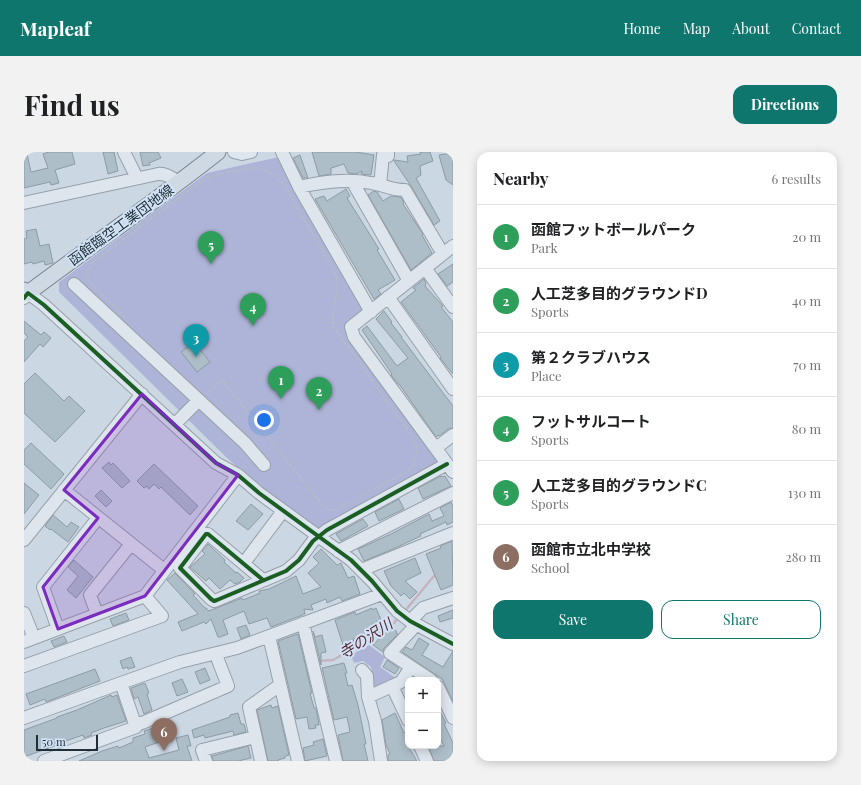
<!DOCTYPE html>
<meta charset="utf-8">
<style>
body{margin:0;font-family:"Playfair Display","Noto Sans JP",serif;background:#f2f2f2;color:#202124}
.controls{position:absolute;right:12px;bottom:12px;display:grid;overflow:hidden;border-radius:8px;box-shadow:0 2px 10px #0003}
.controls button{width:36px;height:36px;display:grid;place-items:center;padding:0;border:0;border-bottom:1px solid #e0e0e0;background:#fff;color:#202124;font:20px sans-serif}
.scale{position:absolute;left:12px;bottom:10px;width:62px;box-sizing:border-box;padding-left:4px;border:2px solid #1e2f38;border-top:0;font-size:11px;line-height:14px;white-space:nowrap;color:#1e2f38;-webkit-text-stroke:3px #d2e2f6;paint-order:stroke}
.you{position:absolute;left:240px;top:268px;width:14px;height:14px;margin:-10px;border:3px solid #fff;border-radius:50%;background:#1a73e8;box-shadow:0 0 0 6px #1a73e833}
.badge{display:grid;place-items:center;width:26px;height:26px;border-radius:50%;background:#0f766e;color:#fff;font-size:13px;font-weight:700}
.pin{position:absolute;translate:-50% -33px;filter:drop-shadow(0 1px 2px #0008)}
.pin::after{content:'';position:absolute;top:21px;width:14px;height:12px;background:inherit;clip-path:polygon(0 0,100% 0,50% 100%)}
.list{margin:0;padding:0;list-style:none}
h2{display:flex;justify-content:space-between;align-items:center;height:52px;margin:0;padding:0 16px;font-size:17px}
h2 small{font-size:13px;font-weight:400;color:#757577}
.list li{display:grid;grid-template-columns:26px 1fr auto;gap:12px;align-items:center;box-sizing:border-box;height:64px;padding:0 16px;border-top:1px solid #e0e0e0}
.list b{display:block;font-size:15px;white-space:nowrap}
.list p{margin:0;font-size:13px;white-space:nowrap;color:#757577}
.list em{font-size:13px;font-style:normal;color:#757577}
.actions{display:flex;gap:8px;padding:12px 16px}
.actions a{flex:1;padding:9px 0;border:1px solid #0f766e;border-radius:12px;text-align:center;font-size:14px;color:#0f766e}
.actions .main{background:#0f766e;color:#fff}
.map{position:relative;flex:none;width:429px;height:609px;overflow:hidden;border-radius:12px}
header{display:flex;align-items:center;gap:24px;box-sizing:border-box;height:56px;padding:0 20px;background:#0f766e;color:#fff}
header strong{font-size:19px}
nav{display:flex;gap:22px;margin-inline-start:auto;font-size:14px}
.intro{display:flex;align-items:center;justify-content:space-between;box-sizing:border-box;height:96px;padding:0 24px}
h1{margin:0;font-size:28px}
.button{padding:10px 18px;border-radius:12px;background:#0f766e;color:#fff;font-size:14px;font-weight:700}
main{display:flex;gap:24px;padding:0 24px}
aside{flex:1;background:#fff;border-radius:12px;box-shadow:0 2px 10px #0003}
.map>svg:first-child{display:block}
.green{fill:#aeb4d7}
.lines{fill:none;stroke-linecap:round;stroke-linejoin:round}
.stream{stroke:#c4b4c0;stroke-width:2.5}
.building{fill:#adbec8;stroke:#8c9ba4}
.minor-casing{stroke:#96a0a9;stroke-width:14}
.major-casing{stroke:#7c868f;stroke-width:17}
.path{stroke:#b5bdc5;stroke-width:1.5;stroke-dasharray:3 2;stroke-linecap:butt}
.minor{stroke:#dee5ec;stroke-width:12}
.major{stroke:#cfd9e4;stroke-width:15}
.cycleway-casing{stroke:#d2e2f6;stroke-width:6}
.cycleway{stroke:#1b5e20;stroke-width:4}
.marked{fill:#7b2cbf;fill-opacity:0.2;stroke:#7b2cbf;stroke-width:3;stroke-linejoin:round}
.labels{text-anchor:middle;stroke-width:4;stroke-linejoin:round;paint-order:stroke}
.street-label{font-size:14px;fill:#1e2f38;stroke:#d2e2f6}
.water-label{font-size:15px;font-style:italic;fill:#582d36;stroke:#d2e2f6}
</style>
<header>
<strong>Mapleaf</strong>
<nav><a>Home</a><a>Map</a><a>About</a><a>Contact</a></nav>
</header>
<div class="intro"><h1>Find us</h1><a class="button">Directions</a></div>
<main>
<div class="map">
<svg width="429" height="609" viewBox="0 0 429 609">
<rect width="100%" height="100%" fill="#ccd7e4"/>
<path class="green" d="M255,5L339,159L321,174L327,187L417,312L296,380L237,335L205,308L35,140V130L183,21Z
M345,493L361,505L356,515L373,527L351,538L347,515L339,509L330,511L327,503Z"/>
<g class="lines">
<path class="stream" d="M380,460L410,424L414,423
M291,509L309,508L343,489L370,471L375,465"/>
</g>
<path class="building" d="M25,0H48L51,12L31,18L35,31L27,33L26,30L0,36V2H3L7,20L24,16L19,2Z
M79,0H90L94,19L84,22Z
M116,0H134L137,6L125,11L126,13L119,14Z
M288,0H332L350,3L347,23L337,22L338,19L332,22L324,21L320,12L307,16V22L295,24Z
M396,0H406L409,9L396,14L397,23L392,26L416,69L410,73L387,34L370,9V8L384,10L383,4L397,2Z
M427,1L429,10V33L422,28L415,3Z
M276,3L284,26H279L269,6Z
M322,37L326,44L323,46L355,97L353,98L371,128L354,138L357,142L350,147L291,47L300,44L303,49Z
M350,39L353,40L359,49L367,44L377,45L380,51L379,52L399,82L398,83L408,101L387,118L344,43Z
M12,77L16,94L25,92L29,111L21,113L20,109L9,112L8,110L0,112V87L3,86L2,79Z
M429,112V130L423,134L414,122Z
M400,127L402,131L401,134L419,154L417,155L429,170V222L416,206L417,205L377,150L392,138L389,136Z
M360,159L368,170L367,171L378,185H377L429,254V276L424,277L415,284L414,283L412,285L375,232H374L367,223L368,222L338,178L343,174L373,214L384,206L352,167Z
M0,169L17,183L20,180L27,186L19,195L16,192L0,210V189L4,185L0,181Z
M170,190L186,210L173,220L157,200Z
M11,221L40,249L45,244L61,259L31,290L0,261V232Z
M7,291L40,322L27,337L0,312V298Z
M85,310L87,313L89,311L106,329L98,336L78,316Z
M130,312L174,354L166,363L137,335L135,337L130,332L125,337L123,334L120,336L113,329Z
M417,324L418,325L421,324L427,334L399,347L394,336Z
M0,331L15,343L0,362Z
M77,338L88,349L82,355L71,344Z
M375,347L380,357L355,369L351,360Z
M427,350L429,355V370L423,373L422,370L396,382L397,384L369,397L340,409L334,397L367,382L405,362L408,369L420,364L416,356Z
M227,352L239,362L224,378L212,369Z
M29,363L43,375L47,370L55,375L44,390L27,377L26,378L21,374Z
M339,367L344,374L317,389L312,382Z
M428,389L429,433L417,438L402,402L417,396L416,394Z
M184,392L201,408L200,410L212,421L213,420L220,426L216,430L211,432L206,428L196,437L185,426L182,429L166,415L181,402L178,399Z
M297,397L313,413L317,411L324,426L330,424L336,442L318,449L316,445L303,451L302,447L287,453L289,458L280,457L281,462L247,475L243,466L225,472L220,459L199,468L204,482L196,485H194L187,467L182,472L180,470L158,479L154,470L174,462L143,428L151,421L171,442L169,443L181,456H182L185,459L218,446L219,448L236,441L235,439L245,437L272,424L279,442L297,435L284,421L295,411L289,405Z
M391,406L397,421L381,429L393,440L386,447L380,441L377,444L367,434L360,419Z
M50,408L69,425L52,446L43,438L54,424L44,415Z
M348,456L349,458L352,456L357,468L348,472L351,480L329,487L330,490L319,493L311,468L331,460L332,463Z
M429,458V466L416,470L414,464Z
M102,461L105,468L89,474L86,467Z
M222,473L226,483L217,487L213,476Z
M367,474L373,480L372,481L374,482L360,496L359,500L349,493Z
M289,479L291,485L298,483L302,500L297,501V513Z
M274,482L288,541H286L290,556H292L295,573H291L292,576L285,577L283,565L272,567L254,489Z
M40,484L43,490L30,495L27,489Z
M395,486L405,492L398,503L419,515L429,499V549L418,527L378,500L382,495L388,498Z
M107,505L111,515L104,517L103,515L99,517L96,509Z
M363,508L375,516L371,522L359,515Z
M320,511L323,521H321L324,534L328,533L334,553L342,592H340L344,609H319L314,583L326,580L323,565L310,568L298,516Z
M181,516L186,528L176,532L171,520Z
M71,517L76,529L22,550L21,547L6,553L2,542Z
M158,527L164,540L153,544L148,531Z
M121,531L125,541L123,542L128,558L120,562L114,545L110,547L107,536Z
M87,543L88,545L93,543L102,569L80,576L67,581L68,583L60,586L59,583L39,590L40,592L34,594L33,593L0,605V578L33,566V565L53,558Z
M247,553L248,556L254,554L265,603L261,604V606L254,608L255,609H244L233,558Z
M414,556L422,571L420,572L429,591V609H410L404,594H420L414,582Z
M214,561L217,572H220L222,580L210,583L209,579L181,586L180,583L170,586L168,578L206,565V563Z
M371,561L380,581L384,579V594L393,609H364V603L366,602L362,593L358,568Z
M129,576L131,583L135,582L138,589L121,595L125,606L155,598L152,586L164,583L167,594H163L168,609H55L78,599L94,594L95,596L109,590V586L121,582L120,579Z
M299,587L303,604L281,609L279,596L290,593L289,590Z
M224,594L227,606L214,609H189L188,604Z"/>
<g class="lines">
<defs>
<path id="minor" d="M100,0L113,26
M210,0L218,2L227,0
M258,0L275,35L347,160
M328,29L385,129
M356,33L359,3L364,4V0
M275,35C298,30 323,26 347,31C360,33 368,38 381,38L419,102
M0,51L134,22C142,21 148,26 155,30
M429,94L327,175L330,185L429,320
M401,116L429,155
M50,132L221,291L240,313
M364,145L429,237
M0,146L4,141L20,153L192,311L214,323L235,341L327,408L348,429L373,459L386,469L429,492
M151,272L174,249
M412,296L429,283
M40,338L140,418
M0,388L118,242
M314,399L429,341
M220,411L259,359
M337,418L429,381
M239,428L184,382H182L156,416L187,447L190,449L193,448L262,419L275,408L289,389L303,378L423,312
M0,461L10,486
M73,462L66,443L107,392
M386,469L399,456L429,446
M279,471L312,609
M392,473L366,501L407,528
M34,477L19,435L74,366
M245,484L274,609
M0,490L121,444L214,323
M0,514L138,464L121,444
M338,518L343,524L344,545
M97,531L156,510L213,496L358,442
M414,535L429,566
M0,566L97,531L112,575L20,609
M384,568L368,534L377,530L387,515
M111,571H118L204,534L194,508V501
M396,594L403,609
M182,609L178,598L231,585
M237,609L225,555L256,533
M357,609L351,569L344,545L368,534"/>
<path id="major" d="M0,138L4,141C67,94 132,49 194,0"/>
</defs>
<use href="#minor" class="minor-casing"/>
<use href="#major" class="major-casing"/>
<path class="path" d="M101,165L69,134L61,123L68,111L183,25L225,16H233L244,19L252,24L261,34L312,123C316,140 307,157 309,174L388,284L393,296L392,302L389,313L383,319L312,358H305L301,356L198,228L182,242"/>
<use href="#minor" class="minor"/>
<use href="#major" class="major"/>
<defs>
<path id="cycleway" d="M0,146L4,141L20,153L192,311L214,323L235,341L327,408L348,429L373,459L386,469L429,492
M239,428L184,382H182L156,416L187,447L190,449L193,448L262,419L275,408L289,389L303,378L423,312"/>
</defs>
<use href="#cycleway" class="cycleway-casing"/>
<use href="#cycleway" class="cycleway"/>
</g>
<path class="marked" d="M118,242L192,311L214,323L121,444L34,477L19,435L74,366L40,338Z"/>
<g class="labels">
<g class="street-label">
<text transform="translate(97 73) rotate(-36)" y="5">函館臨空工業団地線</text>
</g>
<g class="water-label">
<text transform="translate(342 487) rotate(-33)" y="5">寺の沢川</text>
</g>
</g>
</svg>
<div class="controls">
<button>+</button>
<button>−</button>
</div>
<div class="scale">50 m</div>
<div class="you"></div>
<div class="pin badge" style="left:257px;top:247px;background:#2e9e5b">1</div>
<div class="pin badge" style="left:295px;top:258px;background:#2e9e5b">2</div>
<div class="pin badge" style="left:172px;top:205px;background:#0f9aa8">3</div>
<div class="pin badge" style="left:229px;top:174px;background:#2e9e5b">4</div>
<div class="pin badge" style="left:187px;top:112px;background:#2e9e5b">5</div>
<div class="pin badge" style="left:140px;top:599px;background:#8d6e63">6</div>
</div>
<aside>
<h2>Nearby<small>6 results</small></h2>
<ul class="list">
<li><span class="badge" style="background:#2e9e5b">1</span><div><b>函館フットボールパーク</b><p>Park</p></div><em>20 m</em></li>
<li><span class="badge" style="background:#2e9e5b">2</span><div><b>人工芝多目的グラウンドD</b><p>Sports</p></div><em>40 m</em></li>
<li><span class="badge" style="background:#0f9aa8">3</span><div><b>第２クラブハウス</b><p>Place</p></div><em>70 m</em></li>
<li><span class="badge" style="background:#2e9e5b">4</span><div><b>フットサルコート</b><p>Sports</p></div><em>80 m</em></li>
<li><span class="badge" style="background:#2e9e5b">5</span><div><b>人工芝多目的グラウンドC</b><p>Sports</p></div><em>130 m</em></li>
<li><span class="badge" style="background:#8d6e63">6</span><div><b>函館市立北中学校</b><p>School</p></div><em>280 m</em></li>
</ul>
<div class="actions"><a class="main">Save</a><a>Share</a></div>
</aside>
</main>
